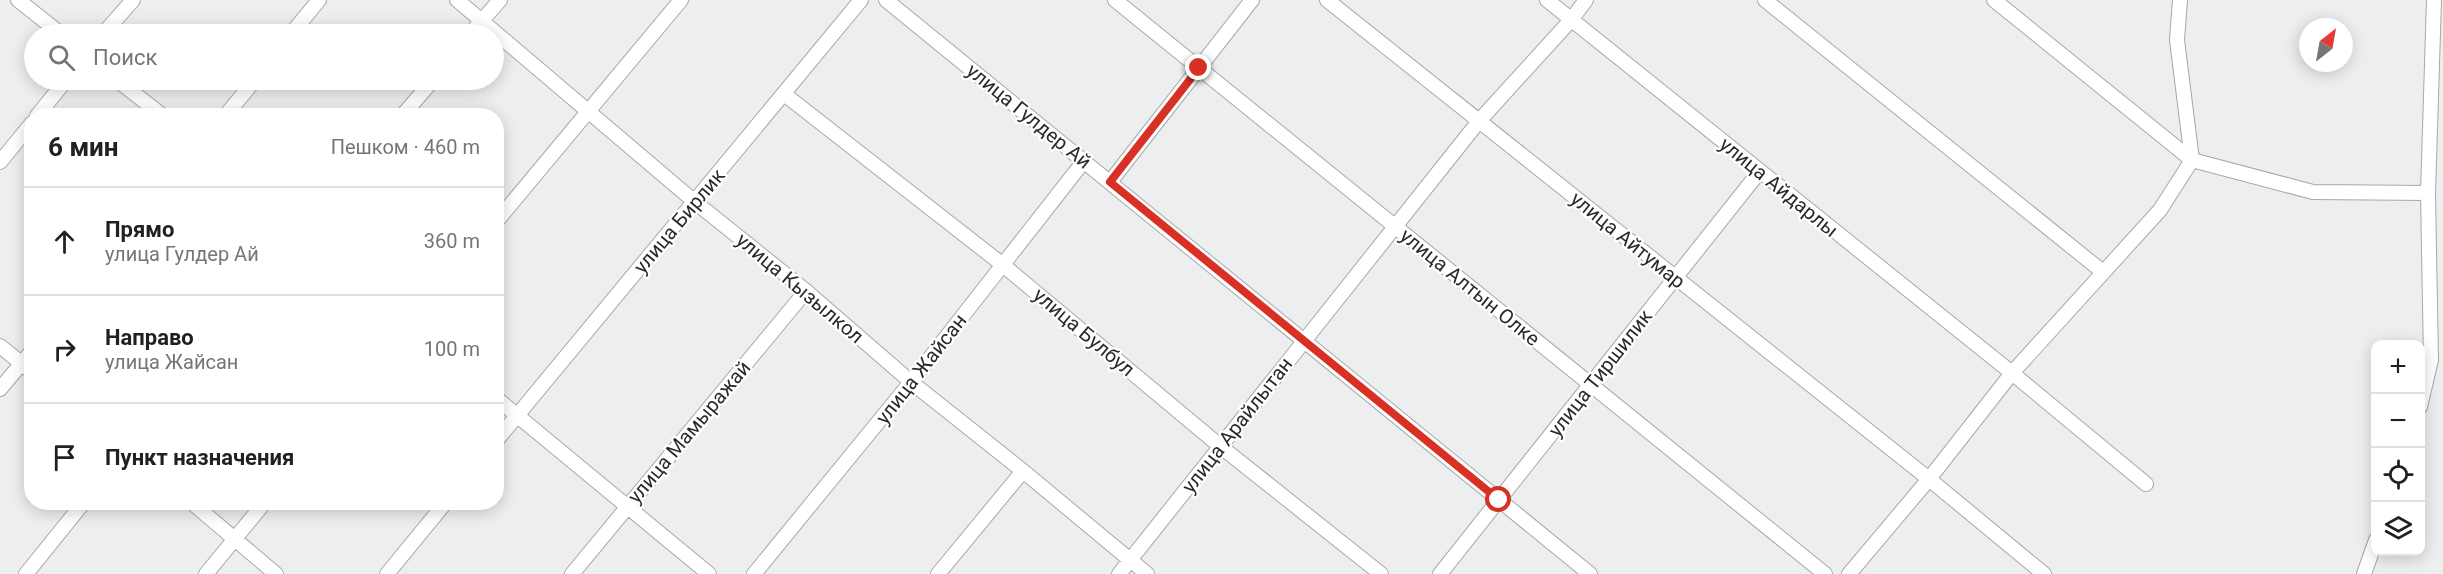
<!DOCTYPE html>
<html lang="ru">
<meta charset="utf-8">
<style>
body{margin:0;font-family:Roboto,sans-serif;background:#f2f2f2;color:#202124}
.controls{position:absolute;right:18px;bottom:18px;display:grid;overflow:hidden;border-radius:12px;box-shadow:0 3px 15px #0003}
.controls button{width:54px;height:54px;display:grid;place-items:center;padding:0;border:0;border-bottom:2px solid #e0e0e0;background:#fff;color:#202124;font:30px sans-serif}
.compass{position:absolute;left:2299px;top:18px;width:54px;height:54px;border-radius:50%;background:#fff;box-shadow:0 3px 15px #0003;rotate:31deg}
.stop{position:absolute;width:18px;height:18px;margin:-14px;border:4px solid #d93025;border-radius:50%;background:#fff}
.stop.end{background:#d93025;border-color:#fff;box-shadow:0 2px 6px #0008}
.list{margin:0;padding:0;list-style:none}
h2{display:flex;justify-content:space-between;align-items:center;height:78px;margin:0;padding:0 24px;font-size:26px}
h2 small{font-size:20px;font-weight:400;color:#757577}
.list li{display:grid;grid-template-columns:39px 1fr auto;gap:18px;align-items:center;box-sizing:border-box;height:108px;padding:0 24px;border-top:2px solid #e0e0e0}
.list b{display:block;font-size:22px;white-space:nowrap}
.list p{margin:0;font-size:20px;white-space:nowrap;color:#757577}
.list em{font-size:20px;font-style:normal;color:#757577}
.icon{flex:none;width:33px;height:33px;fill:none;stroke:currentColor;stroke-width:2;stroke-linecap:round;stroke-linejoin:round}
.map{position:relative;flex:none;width:2443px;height:574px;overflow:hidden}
.search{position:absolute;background:#fff;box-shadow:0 3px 15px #0003;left:24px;top:24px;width:480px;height:66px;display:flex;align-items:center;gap:15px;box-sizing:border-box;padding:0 21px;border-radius:33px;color:#757577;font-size:22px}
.panel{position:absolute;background:#fff;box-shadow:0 3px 15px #0003;left:24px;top:108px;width:480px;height:402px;border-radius:24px}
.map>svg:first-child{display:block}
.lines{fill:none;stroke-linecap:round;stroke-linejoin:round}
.minor-casing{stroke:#a7a8a9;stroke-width:16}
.minor{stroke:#fff;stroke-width:14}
.route{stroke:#d93025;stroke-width:8}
.labels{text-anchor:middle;stroke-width:4.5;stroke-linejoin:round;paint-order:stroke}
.street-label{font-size:20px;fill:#2a2a2b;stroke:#fff}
</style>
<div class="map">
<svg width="2443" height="574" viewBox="0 0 2443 574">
<rect width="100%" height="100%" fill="#edeeef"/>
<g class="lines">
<defs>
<path id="minor" d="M18,0L61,34
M457,0L695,202L806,291L911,382L1023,471L1147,574
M886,0L1590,574
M1115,0L1825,574
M1327,0L1929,479L2044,574
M1547,0L2012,373L2146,484
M1765,0L2103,272
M1994,0L2192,160L2313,192L2428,193
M103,34L133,0
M291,34L319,0
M470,34L500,0
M117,80L163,116
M784,94L1003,265L1220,446L1381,574
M37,116L66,80
M225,116L255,80
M402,116L433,80
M0,162L32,123
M1110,182L1252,0
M496,222L681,0
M0,346L32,372
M0,389L32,351
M496,398L709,574
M2420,407L2431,360L2428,193L2434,0
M496,441L861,0
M191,502L276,574
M26,574L84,502
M206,574L265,502
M387,574L446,502
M572,574L806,291
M754,574L911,382L1084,161
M938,574L1023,471
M1119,574L1479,121L1571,20L1586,0
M1440,574L1760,171
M1849,574L1929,479L2012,373L2160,210L2192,160L2177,40L2180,0
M2364,574L2376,540"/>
</defs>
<use href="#minor" class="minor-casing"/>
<use href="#minor" class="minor"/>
</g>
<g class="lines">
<path class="route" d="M1199,68L1110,182L1499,500"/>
</g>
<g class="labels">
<g class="street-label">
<text transform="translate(1029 116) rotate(39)" y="7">улица Гулдер Ай</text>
<text transform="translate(1779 187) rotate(39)" y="7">улица Айдарлы</text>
<text transform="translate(679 221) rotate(-50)" y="7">улица Бирлик</text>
<text transform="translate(1628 240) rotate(39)" y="7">улица Айтумар</text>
<text transform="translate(1470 287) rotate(39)" y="7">улица Алтын Олке</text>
<text transform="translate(800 288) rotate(40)" y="7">улица Кызылкол</text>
<text transform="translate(1084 332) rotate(40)" y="7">улица Булбул</text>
<text transform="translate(921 369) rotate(-52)" y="7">улица Жайсан</text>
<text transform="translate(1600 373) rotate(-52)" y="7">улица Тиршилик</text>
<text transform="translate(1237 425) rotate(-52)" y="7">улица Арайлытан</text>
<text transform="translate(689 432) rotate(-50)" y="7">улица Мамыражай</text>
</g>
</g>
</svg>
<div class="controls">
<button>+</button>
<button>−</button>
<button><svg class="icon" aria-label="locate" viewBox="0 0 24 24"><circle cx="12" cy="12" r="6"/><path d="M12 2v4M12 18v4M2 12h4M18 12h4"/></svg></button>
<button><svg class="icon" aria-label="layers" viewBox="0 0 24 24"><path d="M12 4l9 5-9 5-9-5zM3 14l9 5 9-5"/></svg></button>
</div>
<svg class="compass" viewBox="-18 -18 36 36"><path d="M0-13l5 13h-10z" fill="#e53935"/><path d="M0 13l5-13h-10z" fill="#757577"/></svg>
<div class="stop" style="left:1499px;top:500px"></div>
<div class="stop end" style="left:1199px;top:68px"></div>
<div class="search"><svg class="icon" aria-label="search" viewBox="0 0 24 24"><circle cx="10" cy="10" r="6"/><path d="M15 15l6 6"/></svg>Поиск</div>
<section class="panel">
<h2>6 мин<small>Пешком · 460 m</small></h2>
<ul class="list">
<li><svg class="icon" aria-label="ahead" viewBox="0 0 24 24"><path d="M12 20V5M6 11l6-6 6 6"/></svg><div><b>Прямо</b><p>улица Гулдер Ай</p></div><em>360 m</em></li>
<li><svg class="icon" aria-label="right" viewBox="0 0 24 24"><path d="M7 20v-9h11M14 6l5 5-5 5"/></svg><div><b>Направо</b><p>улица Жайсан</p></div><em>100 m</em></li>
<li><svg class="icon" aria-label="arrive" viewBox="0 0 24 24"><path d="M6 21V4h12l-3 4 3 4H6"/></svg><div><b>Пункт назначения</b></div></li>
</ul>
</section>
</div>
